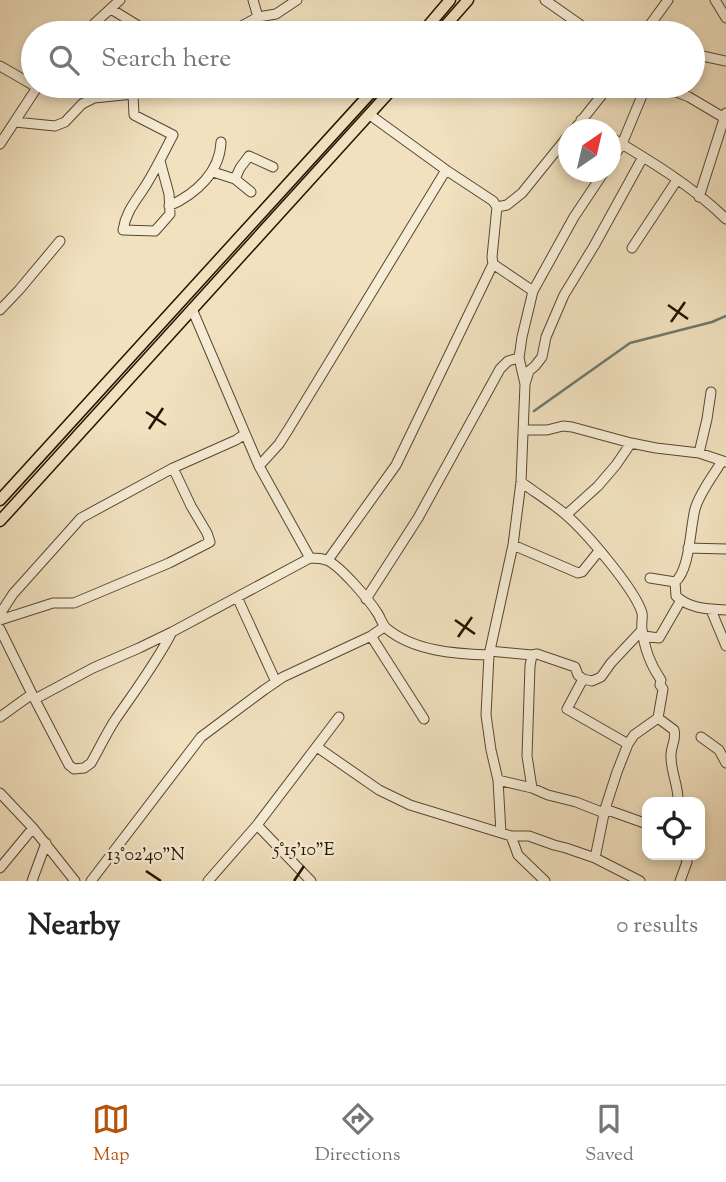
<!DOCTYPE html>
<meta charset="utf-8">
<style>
body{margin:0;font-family:"Sorts Mill Goudy",serif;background:#f6f6f6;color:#222}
.controls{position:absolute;right:21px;bottom:21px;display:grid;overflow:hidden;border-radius:14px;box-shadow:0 4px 10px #0003}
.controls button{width:63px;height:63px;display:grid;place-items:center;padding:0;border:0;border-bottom:2px solid #e0e0e0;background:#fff;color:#222;font:35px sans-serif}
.compass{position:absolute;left:558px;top:119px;width:63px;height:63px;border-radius:50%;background:#fff;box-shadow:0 4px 10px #0003;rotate:34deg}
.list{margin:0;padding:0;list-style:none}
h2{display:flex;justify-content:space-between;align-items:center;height:91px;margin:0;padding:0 28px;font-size:30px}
h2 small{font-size:23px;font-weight:400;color:#767676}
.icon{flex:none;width:38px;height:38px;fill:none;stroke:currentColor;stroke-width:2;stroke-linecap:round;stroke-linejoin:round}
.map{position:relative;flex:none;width:726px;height:881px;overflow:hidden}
.search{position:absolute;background:#fff;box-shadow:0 4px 10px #0003;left:21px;right:21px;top:21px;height:77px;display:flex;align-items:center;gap:18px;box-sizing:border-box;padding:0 24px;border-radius:38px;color:#767676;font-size:26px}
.sheet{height:203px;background:#fff}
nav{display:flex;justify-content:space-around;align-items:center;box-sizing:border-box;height:98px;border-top:2px solid #e0e0e0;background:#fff;font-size:19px;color:#767676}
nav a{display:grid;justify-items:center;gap:4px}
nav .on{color:#b45309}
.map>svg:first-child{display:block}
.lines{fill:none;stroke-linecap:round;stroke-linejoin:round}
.stream{stroke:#6c796d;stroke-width:2.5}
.minor-casing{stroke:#594630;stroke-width:11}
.major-casing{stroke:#261200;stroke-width:13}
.minor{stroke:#f6ecd5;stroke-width:9}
.major{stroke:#f1e1bf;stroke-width:10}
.ticks{fill:none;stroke:#261200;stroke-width:2.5}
.ticks-label{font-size:18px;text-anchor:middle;fill:#261200;stroke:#f6ecd5;stroke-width:5;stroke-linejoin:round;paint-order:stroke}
</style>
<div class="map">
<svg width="726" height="881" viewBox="0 0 726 881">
<rect width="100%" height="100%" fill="#f1e1bf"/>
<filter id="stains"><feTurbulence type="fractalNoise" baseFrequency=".00286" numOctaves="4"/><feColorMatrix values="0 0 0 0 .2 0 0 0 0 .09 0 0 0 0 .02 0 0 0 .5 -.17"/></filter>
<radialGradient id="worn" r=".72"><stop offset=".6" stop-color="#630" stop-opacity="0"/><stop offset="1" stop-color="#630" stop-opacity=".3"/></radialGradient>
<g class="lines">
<path class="stream" d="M534,411L630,343L712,322L726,316"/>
<defs>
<path id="minor" d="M253,0L258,17
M545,0L592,33
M715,0L726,18
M111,9L150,33
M84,33L120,0
M234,33L238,28L258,17L276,14L297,0
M644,33L668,0
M693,54L726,61
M0,66L33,85
M661,86L689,97L726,119
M133,94L134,115L173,135C164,152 156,169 146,185C136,201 126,211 123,230L155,231L170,214L169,194L160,161
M581,120L597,130
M15,122L55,126L65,122L82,104L94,98L133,94L160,86
M574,130L609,86
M610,137C649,160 695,188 726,219
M0,144L38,86
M610,162L622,144L646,86
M213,172L235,179L251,192
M235,179L240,168L249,156L273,167
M699,197L726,113
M169,206C196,194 220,172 221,142
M497,207L507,205L522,193L568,136
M632,248L677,180
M493,264L533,291
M192,309L259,466L310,558
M0,310L19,290L60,241
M525,384L529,371L535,366L542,357L546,337L564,295L594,246L643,157
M524,430H547L563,426L572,427L631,443L656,448L699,453L726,462
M699,453L707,419L711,392
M259,466L279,444L288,430L446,170
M521,482C536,493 552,503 565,514C585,531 635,589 642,613C643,618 641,624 642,629C644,648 650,664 661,680L660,685L663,689L658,718L634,735L628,744L617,772L605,809L595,858
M566,515L598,486L616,465L631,443
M513,545L578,573L582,572L599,551
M688,548L726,549
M328,560L396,465L493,264L492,257L497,207L493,201L446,170L370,115
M650,578L675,582L676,596C690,609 708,609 726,610
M675,582C690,570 690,528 695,509C700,492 713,476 722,461
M237,597L276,682
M366,599L418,518L500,369L508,361L519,358
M711,610L726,646
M0,614L13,594L81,518L173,468L236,440L245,434
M0,620L53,603H74L169,563L210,542L207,533L191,506L173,468
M0,629L32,694L69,765L74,769L84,768L91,763C99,749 106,734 115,720C135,691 156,663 172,632
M371,636L424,719
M644,636L659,638L681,600
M490,651L532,655L530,666L527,756L532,788
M532,655L537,654L575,667L578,675L583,679L567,709L628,744
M583,679L592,681L601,677L611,663L642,630
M35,699L93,668L139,648L172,632L310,558C315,558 321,558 326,560C339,564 370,601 378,614C381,619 382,624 386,628C413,651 455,654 489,655
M0,717L32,694
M658,718L674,730C677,740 670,747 671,757C671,773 679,787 678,802
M701,737L719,750L726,763
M317,747L379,790L410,805L511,836H529L554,845L566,848L595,858L640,881
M498,780L532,788L548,795L576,802L604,813
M0,793L33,828L75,881
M605,809L647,824
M257,825L311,881
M501,833L498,780L491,750L486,715L489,655L513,545L521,482L525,384L519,358L522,337L533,291L574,217L604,172
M511,836L518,855L545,881
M0,868L33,828
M32,881L46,843
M91,881L201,737L264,690L283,677L371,636L384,627
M208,881L257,825L339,717
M680,881L687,862L685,855"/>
<path id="major" d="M422,33L450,0
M439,33L468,0
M0,500L377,86
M0,521L395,86"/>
</defs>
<use href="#minor" class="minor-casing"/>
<use href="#major" class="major-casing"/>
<use href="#minor" class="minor"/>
<use href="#major" class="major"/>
</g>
<path class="ticks" d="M668,305L688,319M671,322L685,302M146,412L166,425M149,429L163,408M455,620L475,634M458,637L472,617M146,871L161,881M294,881L304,866"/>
<g class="ticks-label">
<text x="304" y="855">5°15'10"E</text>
<text x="146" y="860">13°02'40"N</text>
</g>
<rect width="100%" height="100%" filter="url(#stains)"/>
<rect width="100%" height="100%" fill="url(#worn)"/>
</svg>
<div class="controls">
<button><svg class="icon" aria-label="locate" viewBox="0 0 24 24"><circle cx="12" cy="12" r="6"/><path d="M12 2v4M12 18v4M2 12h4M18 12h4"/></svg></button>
</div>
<svg class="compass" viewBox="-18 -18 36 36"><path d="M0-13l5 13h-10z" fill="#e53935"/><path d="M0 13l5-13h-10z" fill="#767676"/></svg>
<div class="search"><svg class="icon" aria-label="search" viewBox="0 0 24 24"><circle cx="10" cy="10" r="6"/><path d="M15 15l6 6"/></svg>Search here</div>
</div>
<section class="sheet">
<h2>Nearby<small>0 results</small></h2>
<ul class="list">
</ul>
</section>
<nav>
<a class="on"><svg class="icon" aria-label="map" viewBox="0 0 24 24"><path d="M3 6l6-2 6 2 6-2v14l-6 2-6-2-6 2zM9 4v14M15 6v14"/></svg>Map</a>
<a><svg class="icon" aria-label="directions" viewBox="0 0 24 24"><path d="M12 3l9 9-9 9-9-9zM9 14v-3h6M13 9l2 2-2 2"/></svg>Directions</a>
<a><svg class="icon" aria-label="saved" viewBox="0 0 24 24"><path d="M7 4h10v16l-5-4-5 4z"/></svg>Saved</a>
</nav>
